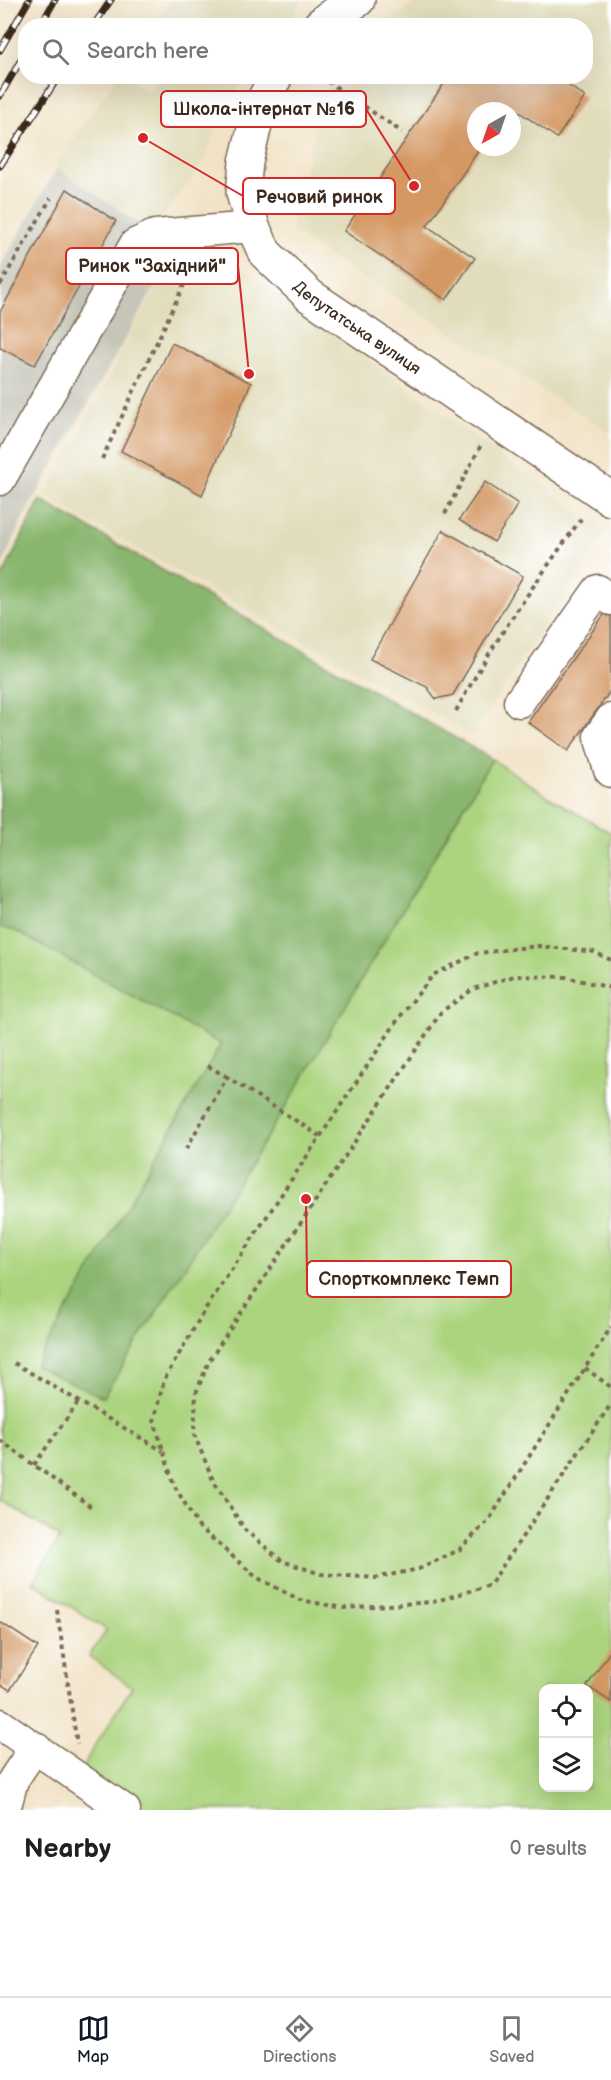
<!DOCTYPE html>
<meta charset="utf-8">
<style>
body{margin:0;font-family:"Balsamiq Sans",sans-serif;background:#f6f6f6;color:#202124}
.controls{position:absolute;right:18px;bottom:18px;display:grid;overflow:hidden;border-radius:12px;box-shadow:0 6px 24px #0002}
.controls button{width:54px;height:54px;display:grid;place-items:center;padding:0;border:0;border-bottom:2px solid #e0e0e0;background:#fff;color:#202124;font:30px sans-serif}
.compass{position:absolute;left:467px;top:102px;width:54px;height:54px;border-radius:50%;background:#fff;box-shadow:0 6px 24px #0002;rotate:220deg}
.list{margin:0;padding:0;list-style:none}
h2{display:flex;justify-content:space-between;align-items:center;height:78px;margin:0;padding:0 24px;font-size:26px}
h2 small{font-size:20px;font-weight:400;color:#757577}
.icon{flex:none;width:33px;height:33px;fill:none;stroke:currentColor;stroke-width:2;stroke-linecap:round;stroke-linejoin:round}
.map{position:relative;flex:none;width:611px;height:1810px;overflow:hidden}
.search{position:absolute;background:#fff;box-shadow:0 6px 24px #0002;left:18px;right:18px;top:18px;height:66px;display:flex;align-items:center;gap:15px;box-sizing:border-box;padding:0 21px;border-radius:24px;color:#757577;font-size:22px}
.sheet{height:186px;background:#fff}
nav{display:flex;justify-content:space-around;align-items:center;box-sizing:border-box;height:84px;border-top:2px solid #e0e0e0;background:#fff;font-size:16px;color:#757577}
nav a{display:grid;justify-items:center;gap:3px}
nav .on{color:#111827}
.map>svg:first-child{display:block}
.built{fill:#e1dcba;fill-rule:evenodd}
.industrial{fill:#c5c5b8}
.green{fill:#acd47f;stroke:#747f4e;stroke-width:1.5;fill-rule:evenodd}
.forest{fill:#89b66e;stroke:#627046;stroke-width:1.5}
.building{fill:#d49864}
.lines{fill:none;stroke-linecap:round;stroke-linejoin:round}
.minor-casing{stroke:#7b6a58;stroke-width:33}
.major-casing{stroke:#7b6a58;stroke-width:36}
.path{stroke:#7b6a58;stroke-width:4;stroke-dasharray:4.5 4.5;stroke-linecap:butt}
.minor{stroke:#fff;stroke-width:30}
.major{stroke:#fff;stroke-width:33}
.rail-casing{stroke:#3b2a1e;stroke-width:7}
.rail{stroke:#fff;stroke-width:4.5;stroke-dasharray:14;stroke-linecap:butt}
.labels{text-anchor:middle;stroke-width:4.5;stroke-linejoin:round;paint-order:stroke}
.street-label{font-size:16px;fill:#3b2a1e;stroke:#fff}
.leader{fill:none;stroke:#d62828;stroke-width:2}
.callout-dot{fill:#d62828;stroke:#fff;stroke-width:2}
.callout{fill:#fff;stroke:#d62828;stroke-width:2}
.callout-label{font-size:18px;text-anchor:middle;font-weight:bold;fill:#3b2a1e}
</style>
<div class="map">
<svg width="611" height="1810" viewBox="0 0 611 1810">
<rect width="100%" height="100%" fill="#fff"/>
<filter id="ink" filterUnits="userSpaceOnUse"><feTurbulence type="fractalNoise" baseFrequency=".0167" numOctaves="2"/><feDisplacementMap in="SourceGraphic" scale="12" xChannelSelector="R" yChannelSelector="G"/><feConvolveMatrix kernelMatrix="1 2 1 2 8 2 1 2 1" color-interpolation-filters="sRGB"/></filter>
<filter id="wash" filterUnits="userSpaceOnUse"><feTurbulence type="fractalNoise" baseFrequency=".008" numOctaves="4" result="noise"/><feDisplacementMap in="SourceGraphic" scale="24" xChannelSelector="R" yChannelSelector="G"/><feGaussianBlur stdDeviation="1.35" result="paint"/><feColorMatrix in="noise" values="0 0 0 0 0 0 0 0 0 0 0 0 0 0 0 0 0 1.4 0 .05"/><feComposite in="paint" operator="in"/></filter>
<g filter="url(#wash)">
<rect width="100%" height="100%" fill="#f1e2c5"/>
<path class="built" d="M170,0H303L285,25H153Z
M432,0H611V433L290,231L325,91L333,77L586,76V26L377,25L417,3ZM476,111H512V147H476Z
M117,77H127L148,93L161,77H247L220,113L203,163L157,225L142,222L55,166Z
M177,248L219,252L606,532L472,735L45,497Z"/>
<path class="industrial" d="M57,168L177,248L22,520L0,570V268Z"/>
<path class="green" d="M492,759L549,797L611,833V1810H142L82,1770L90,1754L132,1687L89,1656L107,1630L33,1582L60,1537L0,1500V793L410,898ZM544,1688H588V1788H544Z"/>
<path class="forest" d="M40,500L492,759L287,1105L103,1397L35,1366L221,1044L15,931L0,927V581Z"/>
<g id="blocks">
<path class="building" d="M449,76H555L585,97L557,138L509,105L505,111H476V147H481L427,226L475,258L446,300L344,231Z
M67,189L116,221L35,365L0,348V312Z
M172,343L251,383L202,495L121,451Z
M485,482L518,504L494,542L459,520Z
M443,530L523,576L453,695L436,699L427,687L370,659Z
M608,609L611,610V690L568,751L528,722Z
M0,1622L38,1647L10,1690L0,1684Z
M611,1650V1702L587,1686Z"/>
</g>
</g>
<g filter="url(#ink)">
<use href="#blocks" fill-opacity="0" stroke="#7b6a58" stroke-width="1.5"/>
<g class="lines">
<defs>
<path id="minor" d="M0,480L135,244L155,235L253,227
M519,702L598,590L611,600
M611,719L599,736L609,770L611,772
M0,1724L125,1810
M5,1810L13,1780L35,1747"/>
<g id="major">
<path d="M319,26L328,18L358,0"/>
<path id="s1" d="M276,76L259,109L246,162L243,193L253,227L265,253L310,296L611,499"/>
</g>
</defs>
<use href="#minor" class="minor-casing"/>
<use href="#major" class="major-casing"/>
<path class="path" d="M320,76L402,132
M0,285L51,198
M102,459L196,259
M445,514L481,445
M456,711C493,642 538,579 583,516
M611,960L594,952L539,946L478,953L433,975L399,1018L204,1311L164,1380L154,1421L174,1485L198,1526L256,1577L300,1600L343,1608L433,1602L490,1585L611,1404
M611,988L566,977L514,976L473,989L441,1012L209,1361L196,1393L194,1434L213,1480L245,1530L282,1561L321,1574L375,1578L419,1569L459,1550L489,1520L611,1327
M208,1066L227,1077
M186,1149L227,1077L320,1136
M14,1363L163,1451
M585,1368L611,1387
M0,1440L94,1509
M34,1465L79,1401
M57,1610L77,1744"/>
<use href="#minor" class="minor"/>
<use href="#major" class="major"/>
<defs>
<path id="rail" d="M40,26L55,0
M93,26L111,0
M0,50L29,0
M0,96L26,51
M0,166L59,76"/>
</defs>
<use href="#rail" class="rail-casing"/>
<use href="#rail" class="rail"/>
</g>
</g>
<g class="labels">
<g class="street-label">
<text dy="6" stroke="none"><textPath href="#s1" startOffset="306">Депутатська вулиця</textPath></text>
</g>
</g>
<path class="leader" d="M414 186L366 109M143 138L243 196M249 374L238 266M306 1199L307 1279"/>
<g class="callout-dot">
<circle cx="414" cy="186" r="6"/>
<circle cx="143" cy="138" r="6"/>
<circle cx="249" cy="374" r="6"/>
<circle cx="306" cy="1199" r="6"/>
</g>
<g class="callout">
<rect x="161" y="91" width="205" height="36" rx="6"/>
<rect x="243" y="178" width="152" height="36" rx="6"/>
<rect x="66" y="248" width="172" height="36" rx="6"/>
<rect x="307" y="1261" width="204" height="36" rx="6"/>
</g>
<g class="callout-label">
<text x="264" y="115">Школа-інтернат №16</text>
<text x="319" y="203">Речовий ринок</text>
<text x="152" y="272">Ринок "Західний"</text>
<text x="409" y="1285">Спорткомплекс Темп</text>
</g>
</svg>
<div class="controls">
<button><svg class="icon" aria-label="locate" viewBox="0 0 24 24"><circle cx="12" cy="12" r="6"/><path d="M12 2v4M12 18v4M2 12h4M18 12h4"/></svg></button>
<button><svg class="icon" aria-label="layers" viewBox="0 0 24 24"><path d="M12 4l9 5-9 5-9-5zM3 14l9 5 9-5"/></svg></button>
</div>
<svg class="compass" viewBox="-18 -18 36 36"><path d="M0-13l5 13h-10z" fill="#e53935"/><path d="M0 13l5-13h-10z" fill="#757577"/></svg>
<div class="search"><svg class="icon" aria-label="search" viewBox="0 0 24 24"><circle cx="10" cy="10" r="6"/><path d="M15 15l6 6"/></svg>Search here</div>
</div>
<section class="sheet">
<h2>Nearby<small>0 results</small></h2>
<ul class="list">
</ul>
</section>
<nav>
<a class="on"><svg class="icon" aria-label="map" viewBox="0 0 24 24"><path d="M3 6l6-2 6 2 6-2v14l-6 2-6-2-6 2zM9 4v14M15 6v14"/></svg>Map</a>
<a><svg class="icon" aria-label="directions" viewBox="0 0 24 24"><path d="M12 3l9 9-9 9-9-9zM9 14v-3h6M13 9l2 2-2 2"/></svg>Directions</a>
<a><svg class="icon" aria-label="saved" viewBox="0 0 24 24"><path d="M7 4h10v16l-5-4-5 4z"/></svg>Saved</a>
</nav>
